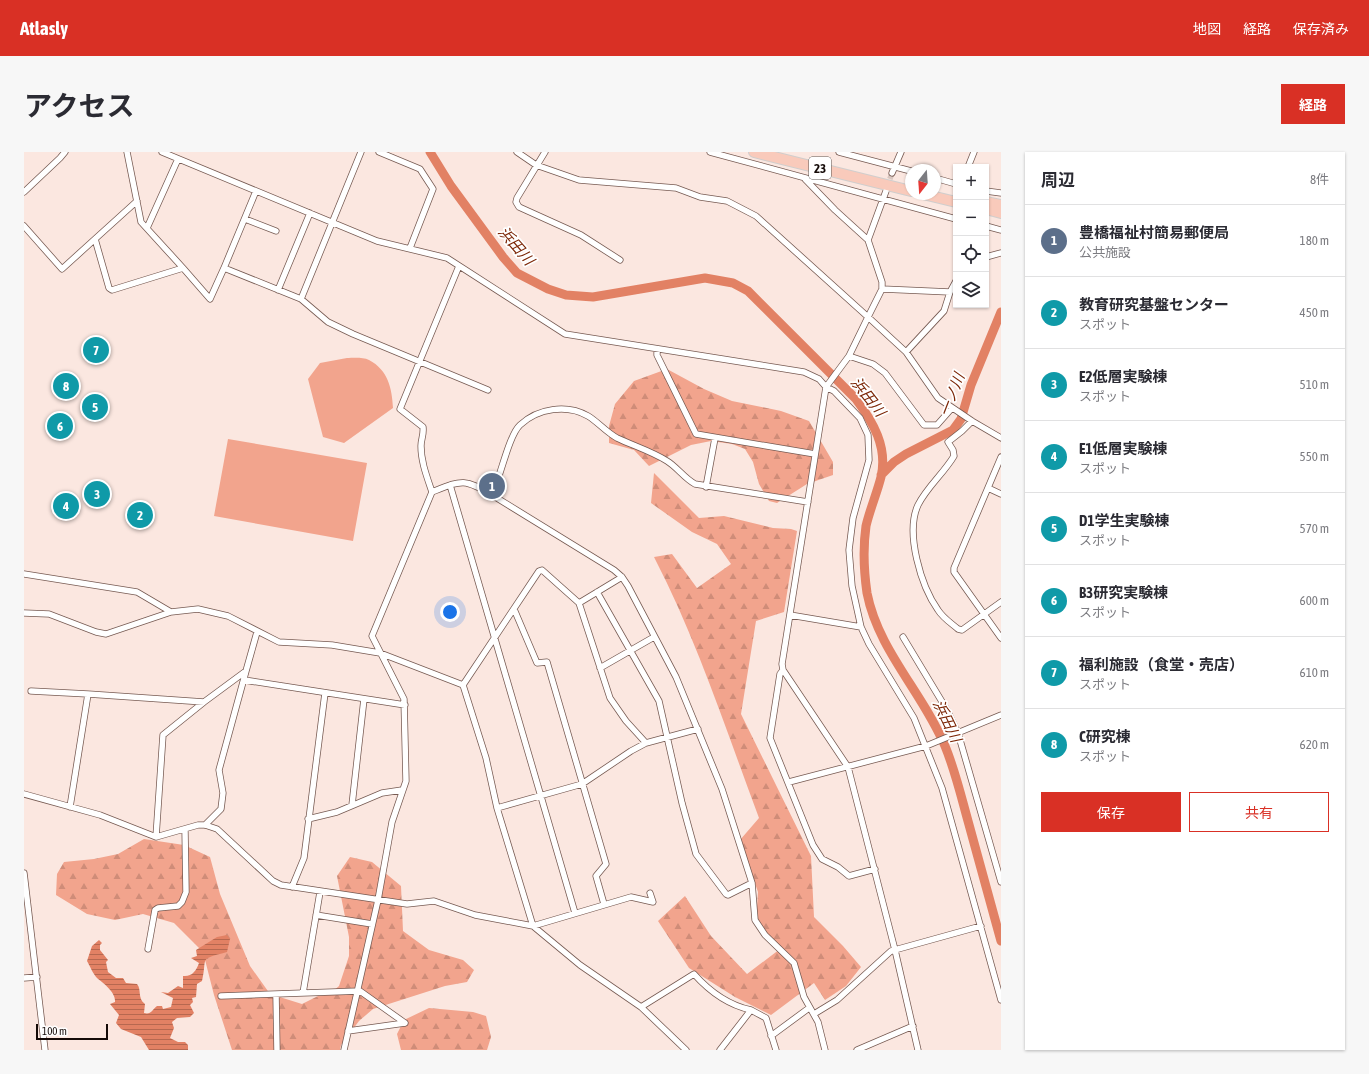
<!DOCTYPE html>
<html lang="ja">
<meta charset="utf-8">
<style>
body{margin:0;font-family:"Asap Condensed","Noto Sans JP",sans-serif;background:#f7f7f7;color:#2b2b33}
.controls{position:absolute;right:12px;top:12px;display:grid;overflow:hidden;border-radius:0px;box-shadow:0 1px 3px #0004}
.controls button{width:36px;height:36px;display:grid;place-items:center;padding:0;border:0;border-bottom:1px solid #e1e1e2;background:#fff;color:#2b2b33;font:20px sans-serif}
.compass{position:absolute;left:881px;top:12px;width:36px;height:36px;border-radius:50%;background:#fff;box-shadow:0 1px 3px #0004;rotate:197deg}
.scale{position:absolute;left:12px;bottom:10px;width:72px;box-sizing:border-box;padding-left:4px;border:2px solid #140a07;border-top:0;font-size:11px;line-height:14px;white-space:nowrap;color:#140a07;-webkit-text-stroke:3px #fff;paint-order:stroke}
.you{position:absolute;left:426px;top:460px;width:14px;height:14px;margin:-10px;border:3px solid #fff;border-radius:50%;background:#1a73e8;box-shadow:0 0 0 6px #1a73e833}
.badge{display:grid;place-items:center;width:26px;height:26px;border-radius:50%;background:#d93025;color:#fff;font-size:13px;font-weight:700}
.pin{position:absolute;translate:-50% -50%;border:2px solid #fff;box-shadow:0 1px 4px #0006}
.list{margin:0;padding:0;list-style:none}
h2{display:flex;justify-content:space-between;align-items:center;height:52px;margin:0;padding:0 16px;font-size:17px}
h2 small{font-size:13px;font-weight:400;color:#7c7c81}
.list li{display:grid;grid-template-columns:26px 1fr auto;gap:12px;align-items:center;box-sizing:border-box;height:72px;padding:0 16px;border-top:1px solid #e1e1e2}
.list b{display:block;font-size:15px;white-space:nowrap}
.list p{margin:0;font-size:13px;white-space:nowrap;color:#7c7c81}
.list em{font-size:13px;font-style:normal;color:#7c7c81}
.actions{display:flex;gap:8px;padding:12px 16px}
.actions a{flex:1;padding:9px 0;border:1px solid #d93025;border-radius:0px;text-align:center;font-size:14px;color:#d93025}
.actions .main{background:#d93025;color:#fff}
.icon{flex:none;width:22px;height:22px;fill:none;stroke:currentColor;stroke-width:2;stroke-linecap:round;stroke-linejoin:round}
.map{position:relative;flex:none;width:977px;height:898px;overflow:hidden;border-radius:0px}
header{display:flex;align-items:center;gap:24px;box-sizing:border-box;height:56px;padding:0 20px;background:#d93025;color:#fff}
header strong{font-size:19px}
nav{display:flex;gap:22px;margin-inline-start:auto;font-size:14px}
.intro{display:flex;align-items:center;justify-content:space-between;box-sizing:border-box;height:96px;padding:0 24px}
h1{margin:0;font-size:28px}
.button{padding:10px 18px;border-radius:0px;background:#d93025;color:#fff;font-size:14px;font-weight:700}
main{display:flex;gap:24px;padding:0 24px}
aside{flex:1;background:#fff;border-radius:0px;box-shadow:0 1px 3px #0004}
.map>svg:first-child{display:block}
.grass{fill:#f2a48d}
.forest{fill:url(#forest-firs)}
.water{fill:url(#water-rules)}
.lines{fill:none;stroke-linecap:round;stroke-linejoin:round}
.river{stroke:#e28164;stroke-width:9}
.street-tunnel{stroke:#d8c6bf;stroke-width:5.5;stroke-dasharray:5.5 3;stroke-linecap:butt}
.street-casing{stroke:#765a52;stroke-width:7}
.highway-casing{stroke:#d0cecd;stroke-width:12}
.street{stroke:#fff;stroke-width:5.5}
.highway{stroke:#f9cabb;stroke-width:10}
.labels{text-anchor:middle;stroke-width:3.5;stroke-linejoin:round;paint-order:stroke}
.shield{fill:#fff;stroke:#5a5451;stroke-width:1}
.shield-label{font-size:13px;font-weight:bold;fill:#140a07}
.water-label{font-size:15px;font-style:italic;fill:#7c2606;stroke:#fff}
</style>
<header>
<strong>Atlasly</strong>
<nav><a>地図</a><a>経路</a><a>保存済み</a></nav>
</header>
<div class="intro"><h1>アクセス</h1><a class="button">経路</a></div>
<main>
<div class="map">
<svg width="977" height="898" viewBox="0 0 977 898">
<defs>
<pattern id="forest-firs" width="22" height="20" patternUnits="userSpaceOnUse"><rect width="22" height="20" fill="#f2a48d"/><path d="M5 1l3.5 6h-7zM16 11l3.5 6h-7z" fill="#cf8c78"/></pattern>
<pattern id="water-rules" width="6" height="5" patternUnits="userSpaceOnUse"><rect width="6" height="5" fill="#e28164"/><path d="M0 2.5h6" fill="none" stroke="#b66850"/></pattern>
</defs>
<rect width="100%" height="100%" fill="#fbe7e0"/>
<path class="grass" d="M323,206C329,206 339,205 345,208C364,218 368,236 369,256L320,291L299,285L284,227L296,211Z
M204,287L343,311L329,389L190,364Z"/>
<path class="forest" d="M643,217L680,237L708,249L757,259L785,269L809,310V323L783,332L753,351L745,349L735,332L729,310L721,297L708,292L687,289L667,293L625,314L610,298L585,291V274L591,252L610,229Z
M630,321L675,366L700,364L749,376L767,377L773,379L760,460L732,469L717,562L787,704L790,765L819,794L837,815L822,834L801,848L790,831L747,863L711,845L665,816L634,769L661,744L687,784L723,822L756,797L732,769L734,740L716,688L735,666C702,578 673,488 630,405L648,402L673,436L707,412L693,392L668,380L627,351Z
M120,687L160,693L186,705L196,742L226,814L246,842L278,852L300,841L308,840L315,834L325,804V785L313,724L326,705L348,710L377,734L379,779L405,798L439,808L450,818L443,830L421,834L349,857L335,869L317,893L316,898H208L190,843L179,800L150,771L119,762L91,768L63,762L32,743L33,722L40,710L70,707L94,702Z
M405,856L449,860L462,864L467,885L463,898H377L373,882L380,868Z"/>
<path class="water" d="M203,783L206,787L203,800C173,808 184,805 178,829L173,832L172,845L168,846L169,850L166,853L170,861L166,865L153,866L148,870L150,876L146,886L154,890H161L164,893V898H125L117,885L97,877L92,871L95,863L86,852L91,850C92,840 79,831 73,826C69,822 66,814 63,809L68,794L75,788L78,791L76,793V798L84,808L82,810L84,820L92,826H99L102,831L113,832C118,838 113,846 121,852L120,861C127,863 128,858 133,854H138L139,857L147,855L149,846L137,840L144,841L154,834L159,836V824C168,825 172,819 175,811L167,806L173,804L172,798L193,785Z"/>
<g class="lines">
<path class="river" d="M406,0L427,34L479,105L493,121L524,137L542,143L569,145L681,126L709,131L724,139L832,247C849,270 864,295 857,325C853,341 846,357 842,374C839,395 840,420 843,441C854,498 899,541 921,594C931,618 937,644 944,669C955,709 966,749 977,789
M857,323L870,310L882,302L929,278L937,267L947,233L977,160"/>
<path class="street-tunnel" d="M863,35L868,21"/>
<defs>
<path id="street" d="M103,0L117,70L159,116
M138,0L353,89L423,106L541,182L780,220L795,227L802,235L810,239L836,266L844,283L845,308L829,366L825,398L828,434L837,475L845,492L890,566L918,636L977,848
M355,0L396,17L409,37L386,96
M493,0L512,13L555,28L652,36L676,45L703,49L732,64L844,165L858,137V130L844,88L811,58L781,27
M521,0L493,46L492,50L495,55L557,83L596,108
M686,0L932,67
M815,0L887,19
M944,15L950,0
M868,21L877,0
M911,26L932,32
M962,39L977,41
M0,40L36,6L41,0
M221,67L252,79
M0,74L38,117L71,87L85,136L88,138L159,116L186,147L200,116L277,147L304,170L329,182L464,238
M962,74L977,78
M123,76L154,7
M71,87L113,49
M844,88L862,39
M962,105L977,101
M200,116L232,39
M858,137L926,140
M254,138L286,61
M277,147L337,0
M633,197V203L672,282L791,302
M882,200L920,159L926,140L932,129
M825,204L849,212L861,221L900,273H913L928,256
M948,269L938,279L924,290L929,298L930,304C920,321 903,335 894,353C881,381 897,434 914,458C919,466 927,471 934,477L938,478L977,450
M977,305L930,416V420L977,486
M426,333L551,761
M682,335L691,286
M964,336L977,342
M408,340C403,325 397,310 397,294C397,287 400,283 399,275L376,257L435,114
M468,343L590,418L598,425L604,434L652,525L698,637L728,731L731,768L741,783L770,811L780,845L794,870L801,898
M0,422L113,440L147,460L174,457L204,464L255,490L308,493L356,501L439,533L462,606L473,656L509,774L607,745L629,750L626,741
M573,440L635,549L658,651L672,702L702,742L704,743L728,731
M555,451L598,425
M490,457L513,511L523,510L582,712L572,724L580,752
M0,461L25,462L72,480L82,482L147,460
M766,463L837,475
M879,485L923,558L934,581L977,730
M576,516L630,485
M759,518L756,522L746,586L789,693L798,707L814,715L825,724L851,717
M220,528L381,553
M439,533L515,419L518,418L555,451L586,546L602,569L622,591
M7,539L64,542
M765,630L902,594L977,563
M0,642L76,663L132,685L174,673H181L193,677L249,729L257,733L383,752L410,749L451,763L509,774L556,813L617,855L662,898
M328,653L340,547
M46,655L64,542L180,550L222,519L233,480
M473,656L558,632L607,599L622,591L674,577
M284,667L313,660L358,641L378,638
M181,673L197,657L199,641L195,618L222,519
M132,685L139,583L180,550
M0,721L21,898
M268,735L280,706L301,541
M292,763L348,772
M124,797L131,758L134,756L154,754L158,750L162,740L161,678
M0,826L13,825
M279,841L296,740
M252,842L253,898
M197,844L336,839L381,871
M617,855L670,822C686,840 704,853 727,858
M790,862L813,848L867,799L957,774
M324,879L381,871
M747,884L785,856
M320,898L354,748L368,670L382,629L380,547L348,484L408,340C438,328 440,326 468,343C476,326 485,283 496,273C514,256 543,252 564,264C574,270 582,280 593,286C610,294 627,299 643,309C653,315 660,326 671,332L784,350
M696,898L727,858L742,866L752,898
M833,898L889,874
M894,898L871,798L824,615L759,518L758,512L802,235L825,204L844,165L882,200L914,246L948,269L977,286"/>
<path id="highway" d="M730,0L887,39
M899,42L932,50
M962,50L977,53
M962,57L977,61"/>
</defs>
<use href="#street" class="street-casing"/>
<use href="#highway" class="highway-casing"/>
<use href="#street" class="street"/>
<use href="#highway" class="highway"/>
</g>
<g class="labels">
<rect class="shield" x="785" y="5" width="22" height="22" rx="3"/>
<g class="shield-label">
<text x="796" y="21">23</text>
</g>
<g class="water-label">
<text transform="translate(492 94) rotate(49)" y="5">浜田川</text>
<text transform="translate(928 243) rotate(-69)" y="5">一ノ川</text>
<text transform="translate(844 245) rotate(52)" y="5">浜田川</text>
<text transform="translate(923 569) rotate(64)" y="5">浜田川</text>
</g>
</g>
</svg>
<div class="controls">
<button>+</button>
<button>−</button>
<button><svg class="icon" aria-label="locate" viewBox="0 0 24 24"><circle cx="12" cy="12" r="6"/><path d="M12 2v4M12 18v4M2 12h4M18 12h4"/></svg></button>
<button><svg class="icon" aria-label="layers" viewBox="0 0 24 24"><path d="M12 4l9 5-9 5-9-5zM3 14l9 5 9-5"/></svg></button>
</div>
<svg class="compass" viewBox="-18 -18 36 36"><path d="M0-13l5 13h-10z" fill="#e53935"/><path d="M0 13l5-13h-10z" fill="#7c7c81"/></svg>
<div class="scale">100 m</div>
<div class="you"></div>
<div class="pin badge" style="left:468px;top:334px;background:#5c6f8a">1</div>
<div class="pin badge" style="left:116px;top:363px;background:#0f9aa8">2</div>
<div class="pin badge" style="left:73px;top:342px;background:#0f9aa8">3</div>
<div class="pin badge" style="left:42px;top:354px;background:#0f9aa8">4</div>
<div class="pin badge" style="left:71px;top:255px;background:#0f9aa8">5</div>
<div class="pin badge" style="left:36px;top:274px;background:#0f9aa8">6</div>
<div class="pin badge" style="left:72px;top:198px;background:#0f9aa8">7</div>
<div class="pin badge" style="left:42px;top:234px;background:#0f9aa8">8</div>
</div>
<aside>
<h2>周辺<small>8件</small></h2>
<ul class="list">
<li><span class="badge" style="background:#5c6f8a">1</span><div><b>豊橋福祉村簡易郵便局</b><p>公共施設</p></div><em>180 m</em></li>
<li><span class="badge" style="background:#0f9aa8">2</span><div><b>教育研究基盤センター</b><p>スポット</p></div><em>450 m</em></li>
<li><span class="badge" style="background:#0f9aa8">3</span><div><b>E2低層実験棟</b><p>スポット</p></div><em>510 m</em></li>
<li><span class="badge" style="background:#0f9aa8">4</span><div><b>E1低層実験棟</b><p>スポット</p></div><em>550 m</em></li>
<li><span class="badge" style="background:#0f9aa8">5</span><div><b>D1学生実験棟</b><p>スポット</p></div><em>570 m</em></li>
<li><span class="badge" style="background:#0f9aa8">6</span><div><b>B3研究実験棟</b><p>スポット</p></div><em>600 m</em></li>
<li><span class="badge" style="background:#0f9aa8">7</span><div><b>福利施設（食堂・売店）</b><p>スポット</p></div><em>610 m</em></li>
<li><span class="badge" style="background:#0f9aa8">8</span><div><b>C研究棟</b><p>スポット</p></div><em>620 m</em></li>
</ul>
<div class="actions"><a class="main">保存</a><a>共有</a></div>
</aside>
</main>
